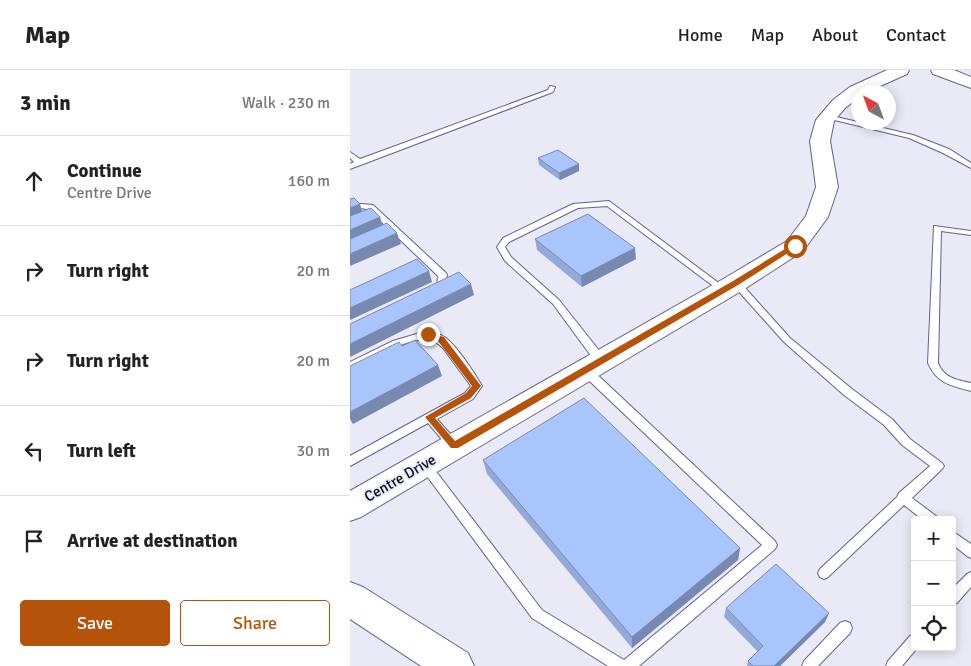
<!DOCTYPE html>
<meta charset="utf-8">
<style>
body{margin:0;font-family:Signika,sans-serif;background:#f6f6f6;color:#222}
.controls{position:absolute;right:15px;bottom:15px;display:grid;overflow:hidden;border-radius:5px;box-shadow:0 2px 12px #0003}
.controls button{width:45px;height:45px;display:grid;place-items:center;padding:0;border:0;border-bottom:1px solid #e0e0e0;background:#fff;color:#222;font:25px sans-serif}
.compass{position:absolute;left:501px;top:15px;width:45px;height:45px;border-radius:50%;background:#fff;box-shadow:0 2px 12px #0003;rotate:319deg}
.stop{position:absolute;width:15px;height:15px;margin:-11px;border:4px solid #b45309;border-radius:50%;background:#fff}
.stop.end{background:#b45309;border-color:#fff;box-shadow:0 1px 5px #0008}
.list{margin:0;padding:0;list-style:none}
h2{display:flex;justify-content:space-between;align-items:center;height:65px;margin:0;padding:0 20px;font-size:21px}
h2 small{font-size:16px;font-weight:400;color:#767676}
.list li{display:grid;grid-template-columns:32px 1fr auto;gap:15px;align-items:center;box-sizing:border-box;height:90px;padding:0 20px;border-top:1px solid #e0e0e0}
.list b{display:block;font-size:19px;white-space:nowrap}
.list p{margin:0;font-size:16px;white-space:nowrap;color:#767676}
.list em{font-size:16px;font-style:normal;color:#767676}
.actions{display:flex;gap:10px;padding:15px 20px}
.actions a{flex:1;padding:11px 0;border:1px solid #b45309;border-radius:5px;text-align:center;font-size:18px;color:#b45309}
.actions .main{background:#b45309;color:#fff}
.icon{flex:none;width:28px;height:28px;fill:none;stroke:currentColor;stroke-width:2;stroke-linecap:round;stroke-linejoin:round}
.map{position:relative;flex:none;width:621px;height:596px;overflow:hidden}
header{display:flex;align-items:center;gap:30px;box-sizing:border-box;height:70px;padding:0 25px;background:#fff;border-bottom:1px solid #e0e0e0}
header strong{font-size:24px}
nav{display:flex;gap:28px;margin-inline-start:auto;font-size:18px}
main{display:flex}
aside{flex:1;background:#fff}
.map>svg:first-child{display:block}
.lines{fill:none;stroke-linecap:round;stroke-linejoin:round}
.lane-casing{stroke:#626095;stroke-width:2}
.secondary-casing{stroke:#626095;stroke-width:2}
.lane{fill:#fff;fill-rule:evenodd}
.secondary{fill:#fff;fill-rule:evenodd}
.wall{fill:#92a9d9}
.shaded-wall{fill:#7789b0}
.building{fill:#aac4fc;stroke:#7789b0}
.route{fill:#b45309}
.labels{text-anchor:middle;stroke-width:4;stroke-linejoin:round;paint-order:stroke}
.street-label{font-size:15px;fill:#0d0b1f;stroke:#eaeaf6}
</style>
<header>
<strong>Map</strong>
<nav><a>Home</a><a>Map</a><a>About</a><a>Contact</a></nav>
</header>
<main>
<aside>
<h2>3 min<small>Walk · 230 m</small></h2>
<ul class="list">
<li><svg class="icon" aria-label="ahead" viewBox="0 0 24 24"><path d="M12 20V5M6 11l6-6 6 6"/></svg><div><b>Continue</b><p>Centre Drive</p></div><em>160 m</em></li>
<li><svg class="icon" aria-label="right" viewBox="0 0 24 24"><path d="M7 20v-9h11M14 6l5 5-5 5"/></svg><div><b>Turn right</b></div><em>20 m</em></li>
<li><svg class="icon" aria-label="right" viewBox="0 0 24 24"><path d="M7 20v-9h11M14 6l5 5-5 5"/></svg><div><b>Turn right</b></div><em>20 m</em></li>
<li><svg class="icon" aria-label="left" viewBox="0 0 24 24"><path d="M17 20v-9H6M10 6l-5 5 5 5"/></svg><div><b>Turn left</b></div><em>30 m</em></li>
<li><svg class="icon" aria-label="arrive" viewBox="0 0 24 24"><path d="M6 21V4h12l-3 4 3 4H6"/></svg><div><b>Arrive at destination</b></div></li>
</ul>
<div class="actions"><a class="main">Save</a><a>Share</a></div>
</aside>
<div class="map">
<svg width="621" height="596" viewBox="0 0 621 596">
<rect width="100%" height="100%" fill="#eaeaf6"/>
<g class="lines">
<defs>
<path id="lane" d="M200,16L205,17L203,22L0,99V94L4,92L0,88V82L10,89L198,20Z
M478,45L563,65L599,79L621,93V98L593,83L559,68L476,48L475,47Z
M259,131L378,220L374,223L371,222L257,136L228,138L159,172L155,177L161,187L209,230L255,288L256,291L255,294H247L203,234L155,191L147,177L153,168L223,134Z
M0,133L23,135L96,203L97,205L94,219L88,223H82L80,221L87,216L88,206L18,139L0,137Z
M584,156L621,161V165L591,161L588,293C594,308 607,310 621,313V321C602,316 586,313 578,293Z
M386,210L389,211L440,268L502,319L542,349L560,369L592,393L594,396L592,399L562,428L586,446L588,450H573L554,435L478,507L474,509L470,507L468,503L470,499L547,427L549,423L580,396L552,375L534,355L494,325L434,272L383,215L382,213L383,211Z
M73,262C81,262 89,263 96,268C108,278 124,302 132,316L123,329L87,349L108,373L110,376L108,379L104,380L100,379L78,353L0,396V386L115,323L121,316L93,278C70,253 25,292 0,300V292L43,271Z
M235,296L239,297L425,471L427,475L425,479L289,596H258L182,548L68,394L70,391L74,389L78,391L192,540L274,590L412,475L231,303L230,300L231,297Z
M602,461L621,474V488L617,486L602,474Z
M621,502V517L607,533L602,535V519L617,504Z
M495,551L500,553L502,558L500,563L468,596H452L454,591L490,553Z
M565,564V577H568L552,596H536L538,591L560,566Z"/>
<path id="secondary" d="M537,0H559L557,4L517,22H508V28L495,38L484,51L480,71L488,117L478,147L453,181L393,220L11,447L0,451V421L375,208L437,171L456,146L466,117L460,71L466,50L483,30L500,17Z
M581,0H604L621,7V18L583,4Z
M0,512L13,517L118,583L124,596H71L0,549Z"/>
</defs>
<use href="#lane" class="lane-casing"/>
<use href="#secondary" class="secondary-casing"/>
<use href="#lane" class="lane"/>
<use href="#secondary" class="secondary"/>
</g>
<path class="wall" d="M188,88L229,94V101L210,110L189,95Z
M185,169L286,189L232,217L187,180Z
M133,390L390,478L388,490L282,578L137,404Z
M376,538L479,543L475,552L430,596H397L398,591L408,582L374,547Z"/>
<path class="shaded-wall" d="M229,94V101L210,110L209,103Z
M10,134L13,144L0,150V138Z
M30,147L34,158L0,172V160Z
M47,163L51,174L0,196V184Z
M285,178L286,189L232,217L231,206Z
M79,201L82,212L0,250V238Z
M121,214L124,225L0,287V274Z
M88,295L92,306L3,354L0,349V342Z
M390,478L388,490L282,578V567Z
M479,543L475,552L430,596H424Z"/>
<path class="building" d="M208,80L229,94L209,103L188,88Z
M4,128L10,134L0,138V129Z
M21,138L30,147L0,160V146Z
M238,144L285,178L231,206L185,169Z
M37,153L47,163L0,184V169Z
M67,189L79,201L0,238V220Z
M109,202L121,214L0,274V254Z
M65,270L88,295L0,342V296L49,272L52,276Z
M234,328L390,478L282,567L133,390Z
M426,494L479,543L424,596H403L398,591L413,576L376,538Z"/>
<path class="route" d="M443,174L449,176L388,215L108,378H101L75,347L116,323L122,316L88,271L76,266V263L94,267L131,316L121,328L85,348L105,371L383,211Z"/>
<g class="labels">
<g class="street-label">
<text transform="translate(50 408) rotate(-30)" y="5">Centre Drive</text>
</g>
</g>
</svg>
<div class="controls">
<button>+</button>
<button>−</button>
<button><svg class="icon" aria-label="locate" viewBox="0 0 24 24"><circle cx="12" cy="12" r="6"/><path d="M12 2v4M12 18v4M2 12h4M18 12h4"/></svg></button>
</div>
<svg class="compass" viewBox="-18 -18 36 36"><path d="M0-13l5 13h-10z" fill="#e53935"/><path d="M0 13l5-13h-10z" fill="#767676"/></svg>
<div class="stop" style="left:445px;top:176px"></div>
<div class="stop end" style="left:78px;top:264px"></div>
</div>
</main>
